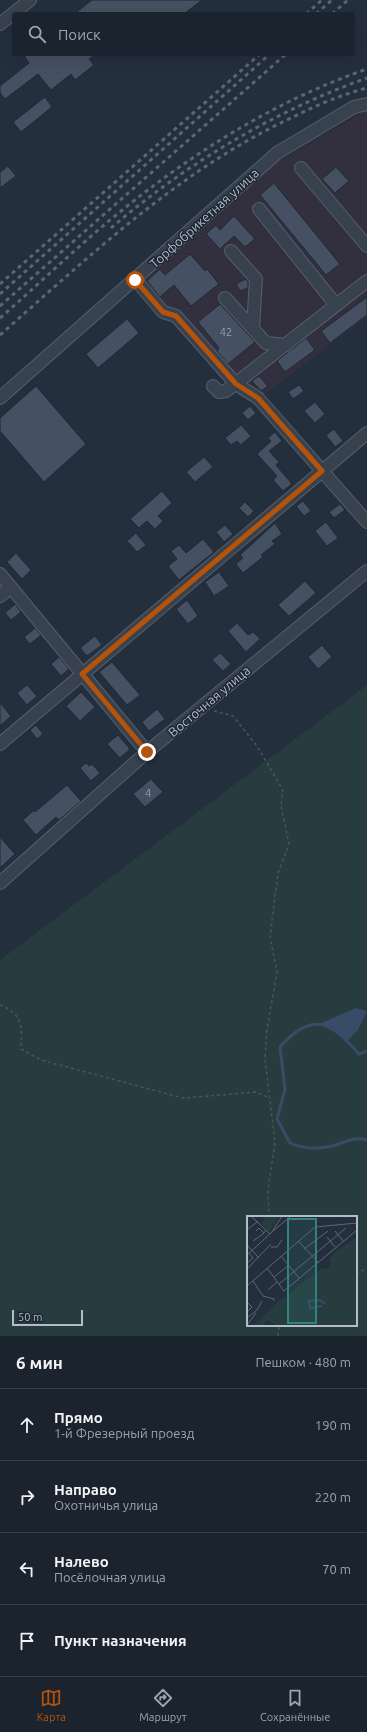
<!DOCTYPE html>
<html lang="ru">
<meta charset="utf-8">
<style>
body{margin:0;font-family:Ubuntu,sans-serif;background:#282f3a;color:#f1f3f6}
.scale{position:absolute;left:12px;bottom:10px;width:71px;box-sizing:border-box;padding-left:4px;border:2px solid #b4bcc9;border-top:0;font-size:11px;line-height:14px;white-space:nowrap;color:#b4bcc9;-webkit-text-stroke:3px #1d2633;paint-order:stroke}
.stop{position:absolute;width:12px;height:12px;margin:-9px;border:3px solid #b45309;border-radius:50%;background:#fff}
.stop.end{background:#b45309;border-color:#fff;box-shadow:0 1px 4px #0008}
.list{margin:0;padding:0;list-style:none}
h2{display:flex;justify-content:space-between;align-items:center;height:52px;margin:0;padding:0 16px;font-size:17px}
h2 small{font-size:13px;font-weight:400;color:#a0a4aa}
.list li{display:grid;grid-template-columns:26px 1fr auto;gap:12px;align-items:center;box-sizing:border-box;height:72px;padding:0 16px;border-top:1px solid #39404a}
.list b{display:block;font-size:15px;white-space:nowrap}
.list p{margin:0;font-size:13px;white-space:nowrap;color:#a0a4aa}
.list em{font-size:13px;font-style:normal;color:#a0a4aa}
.icon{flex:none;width:22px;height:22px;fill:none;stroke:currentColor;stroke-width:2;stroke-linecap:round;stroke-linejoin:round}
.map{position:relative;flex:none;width:367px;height:1336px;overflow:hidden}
.search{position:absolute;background:#1b232e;box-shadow:0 4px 16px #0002;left:12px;right:12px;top:12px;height:44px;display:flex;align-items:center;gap:10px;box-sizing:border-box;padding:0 14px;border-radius:4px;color:#a0a4aa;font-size:15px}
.sheet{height:340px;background:#1b232e}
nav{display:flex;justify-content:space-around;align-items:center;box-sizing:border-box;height:56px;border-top:1px solid #39404a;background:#1b232e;font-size:11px;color:#a0a4aa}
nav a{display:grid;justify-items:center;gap:2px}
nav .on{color:#b45309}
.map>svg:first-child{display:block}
.medical{fill:#32303f}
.green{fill:#263c3f;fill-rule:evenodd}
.water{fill:#394c67}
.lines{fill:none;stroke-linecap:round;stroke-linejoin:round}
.stream{stroke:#394c67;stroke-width:3}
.building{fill:#455162;stroke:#1f2835}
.minor-casing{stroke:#565f6c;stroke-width:14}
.path{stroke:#44595c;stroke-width:1.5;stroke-dasharray:3 3;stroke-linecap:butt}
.minor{stroke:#38414e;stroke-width:12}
.rail{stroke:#5a6575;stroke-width:3;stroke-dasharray:4 4;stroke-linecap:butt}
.route{stroke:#b45309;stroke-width:5}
.labels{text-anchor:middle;stroke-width:3;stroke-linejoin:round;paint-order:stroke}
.number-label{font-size:11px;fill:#98a1af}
.street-label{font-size:13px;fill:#b4bcc9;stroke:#1d2633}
.inset-river{fill:none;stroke:#394c67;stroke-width:2}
.inset-road{fill:none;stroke:#5e6776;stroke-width:1}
.view{fill:#308480;fill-opacity:0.15;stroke:#308480;stroke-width:2}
.inset-edge{fill:none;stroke:#b4bcc9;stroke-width:2}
</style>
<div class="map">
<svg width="367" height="1336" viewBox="0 0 367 1336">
<rect width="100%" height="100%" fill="#242f3e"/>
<path class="medical" d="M367,109V317L262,396L251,383L245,385L164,310L140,281L278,162Z"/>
<path class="green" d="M367,685V1336H0V960ZM248,1217H356V1325H248Z"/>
<path class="water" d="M356,1008L367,1011L358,1030L347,1041L333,1028L319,1024Z"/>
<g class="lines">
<path class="stream" d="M367,1051L359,1054C330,1021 312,1011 280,1047L285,1089L277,1119L290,1143C301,1148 315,1149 327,1147C343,1145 351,1135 367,1140"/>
</g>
<path class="building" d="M92,0H202L184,14H74Z
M23,54H96L89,59L94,65L75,80L71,74L51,90L38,74L5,99L0,93V86L29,63Z
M45,97L52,107L21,132L13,122Z
M8,166L16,176L0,188V172Z
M336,167L349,181L335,193L322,179Z
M274,183L340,264L326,275L260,195Z
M234,216L255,239L245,247L234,236L220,249L206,234L216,225L220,230Z
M190,254L205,271L207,269L219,284L191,306L174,285L160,297L147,281L160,269L165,275Z
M246,279L248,282V288L240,291L236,284Z
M367,297V315L330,343L321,331Z
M220,304L255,342L228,364L217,351L219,348L198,322Z
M127,319L139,333L98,368L86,354Z
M306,338L315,350L285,372L277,361Z
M259,376L268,386L261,391L252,381Z
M299,385L304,391L293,399L288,392Z
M36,386L86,444L44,482L0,431V418Z
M315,402L325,414L315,423L304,411Z
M250,406L256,413L248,420L242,413Z
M241,425L251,436L241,445L237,441L231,445L225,438Z
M334,429L343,441L335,447L326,435Z
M275,432L282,441L269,451L279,462L276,465L292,484L283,491L273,480L277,476L257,454L271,441L268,438Z
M204,457L213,467L195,482L186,472Z
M162,491L172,503L158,516L163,521L155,529L147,521L139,528L130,519Z
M303,501L311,511L304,516L296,506Z
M245,502L254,511L248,517L239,508Z
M340,504L345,510L334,518L329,512Z
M326,522L338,538L327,546L315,531Z
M275,523L282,534L272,541L275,544L261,555L263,557L243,573L236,564L243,558L240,555Z
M225,525L233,534L224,542L216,532Z
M136,533L146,545L137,552L127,541Z
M203,539L214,552L179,580L168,566L177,559L171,551L179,545L186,553Z
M16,553L31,570L22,579L7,562Z
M219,572L229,586L214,596L205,582Z
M305,581L316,593L289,616L278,605Z
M187,600L198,616L188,624L176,609Z
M15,604L21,612L11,620L5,613Z
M237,623L248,635L253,632L260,639L246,652L228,631Z
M35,628L41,635L30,644L24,637Z
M95,636L102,645L87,656L80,648Z
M322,645L332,657L318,669L308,657Z
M220,653L231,664L223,671L212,660Z
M59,657L69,669L61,676L51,664Z
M112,662L140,695L127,705L99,672Z
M27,685L37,696L27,705L17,693Z
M81,692L95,707L80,721L66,706Z
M0,703L11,716L0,726Z
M157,709L165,719L149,731L142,722Z
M36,725L43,734L37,739L30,730Z
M118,735L130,749L120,758L107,744Z
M86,763L89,766L92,764L100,773L91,781L80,768Z
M151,779L163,792L145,807L133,794Z
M67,785L81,801L59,820L56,817L36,835L23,820L34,810L35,812Z
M0,837L15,854L0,868Z"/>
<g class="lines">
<defs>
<path id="minor" d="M0,24L30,0
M301,168L367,246
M259,209L336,305
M231,251L256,279L253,328
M135,279L163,312L176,316L236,384L258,398L367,522
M225,298L266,343L286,345
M213,386L219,392L226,391L367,281
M0,398L277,153L354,107L367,104
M0,574L147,752
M0,596L11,587
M0,744L367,433
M0,883L147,752L367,571"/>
</defs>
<use href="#minor" class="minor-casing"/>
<path class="path" d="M214,711L233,716L257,746L283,790L281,805L289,844L278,873L270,937L277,972L267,1029L265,1058L275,1143L268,1190L269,1217
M0,1005C23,1014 22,1026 21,1049L41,1060L183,1098L255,1092L268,1097
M356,1274L367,1268
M278,1336L279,1325"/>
<use href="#minor" class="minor"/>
<path class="rail" d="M306,14L322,0
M316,14L332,0
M332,14L348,0
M111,228C186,164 274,111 367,78
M0,284L260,54
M0,294L270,54
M0,306L286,54
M0,318C40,283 79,245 121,211C194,152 277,100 367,69
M0,335C91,255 180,170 291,118C315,106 340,95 367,88"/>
</g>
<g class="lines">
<path class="route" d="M135,280L163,312L176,316L236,384L258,398L322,471L82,674L147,752"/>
</g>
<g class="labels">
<g class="number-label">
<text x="226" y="336">42</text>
<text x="148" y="797">4</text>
</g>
<g class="street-label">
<text transform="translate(204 218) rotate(-42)" y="5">Торфобрикетная улица</text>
<text transform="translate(209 701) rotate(-40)" y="5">Восточная улица</text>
</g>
</g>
<g transform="translate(247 1216)">
<rect width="110" height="110" fill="#242f3e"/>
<path d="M16,0H33L22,16L14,7L18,3ZM110,21V110H28L21,104L16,110H5L32,85L75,52L80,53L84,47L82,44L87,37Z" fill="#263c3f"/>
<path class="inset-river" d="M75,90L63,92L62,85L73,84L78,88"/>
<path class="inset-road" d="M4,0L23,18M0,14L11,5M9,15L12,12L17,17L19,14M26,15L44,0M88,15L96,25M80,21L88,31M6,25L17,17M51,25L71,46M0,29L12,42M24,31H30L35,24M57,33L81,15M0,39L25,16L35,0M34,40L52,62M0,47L6,42L2,37M20,52L37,75L110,14M0,53L24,28M27,61L42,49M6,65L16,80L27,83V85M32,68L99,12M0,70L68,11L110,7M21,74L30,66M0,86L5,91L0,96M0,102L10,94L15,85M0,109L9,97"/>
<path class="view" d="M41,3H69V107H41Z"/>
<rect width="110" height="110" class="inset-edge"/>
</g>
</svg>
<div class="scale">50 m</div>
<div class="stop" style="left:135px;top:280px"></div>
<div class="stop end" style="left:147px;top:752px"></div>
<div class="search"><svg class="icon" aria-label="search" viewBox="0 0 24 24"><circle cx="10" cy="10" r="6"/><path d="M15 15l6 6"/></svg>Поиск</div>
</div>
<section class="sheet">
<h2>6 мин<small>Пешком · 480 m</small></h2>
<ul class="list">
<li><svg class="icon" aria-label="ahead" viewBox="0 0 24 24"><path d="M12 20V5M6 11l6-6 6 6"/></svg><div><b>Прямо</b><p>1-й Фрезерный проезд</p></div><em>190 m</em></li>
<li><svg class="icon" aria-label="right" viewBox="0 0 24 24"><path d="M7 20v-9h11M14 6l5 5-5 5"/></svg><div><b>Направо</b><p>Охотничья улица</p></div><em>220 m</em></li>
<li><svg class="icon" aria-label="left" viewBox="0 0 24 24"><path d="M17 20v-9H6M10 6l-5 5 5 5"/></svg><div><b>Налево</b><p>Посёлочная улица</p></div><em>70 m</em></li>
<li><svg class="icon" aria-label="arrive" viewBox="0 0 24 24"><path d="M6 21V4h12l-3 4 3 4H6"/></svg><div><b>Пункт назначения</b></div></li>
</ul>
</section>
<nav>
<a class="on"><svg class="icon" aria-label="map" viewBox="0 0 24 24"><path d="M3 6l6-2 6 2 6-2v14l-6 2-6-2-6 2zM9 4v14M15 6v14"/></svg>Карта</a>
<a><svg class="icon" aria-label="directions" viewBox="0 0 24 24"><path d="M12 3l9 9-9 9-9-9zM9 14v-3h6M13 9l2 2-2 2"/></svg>Маршрут</a>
<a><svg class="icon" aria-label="saved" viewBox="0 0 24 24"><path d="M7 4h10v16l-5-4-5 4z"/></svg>Сохранённые</a>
</nav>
